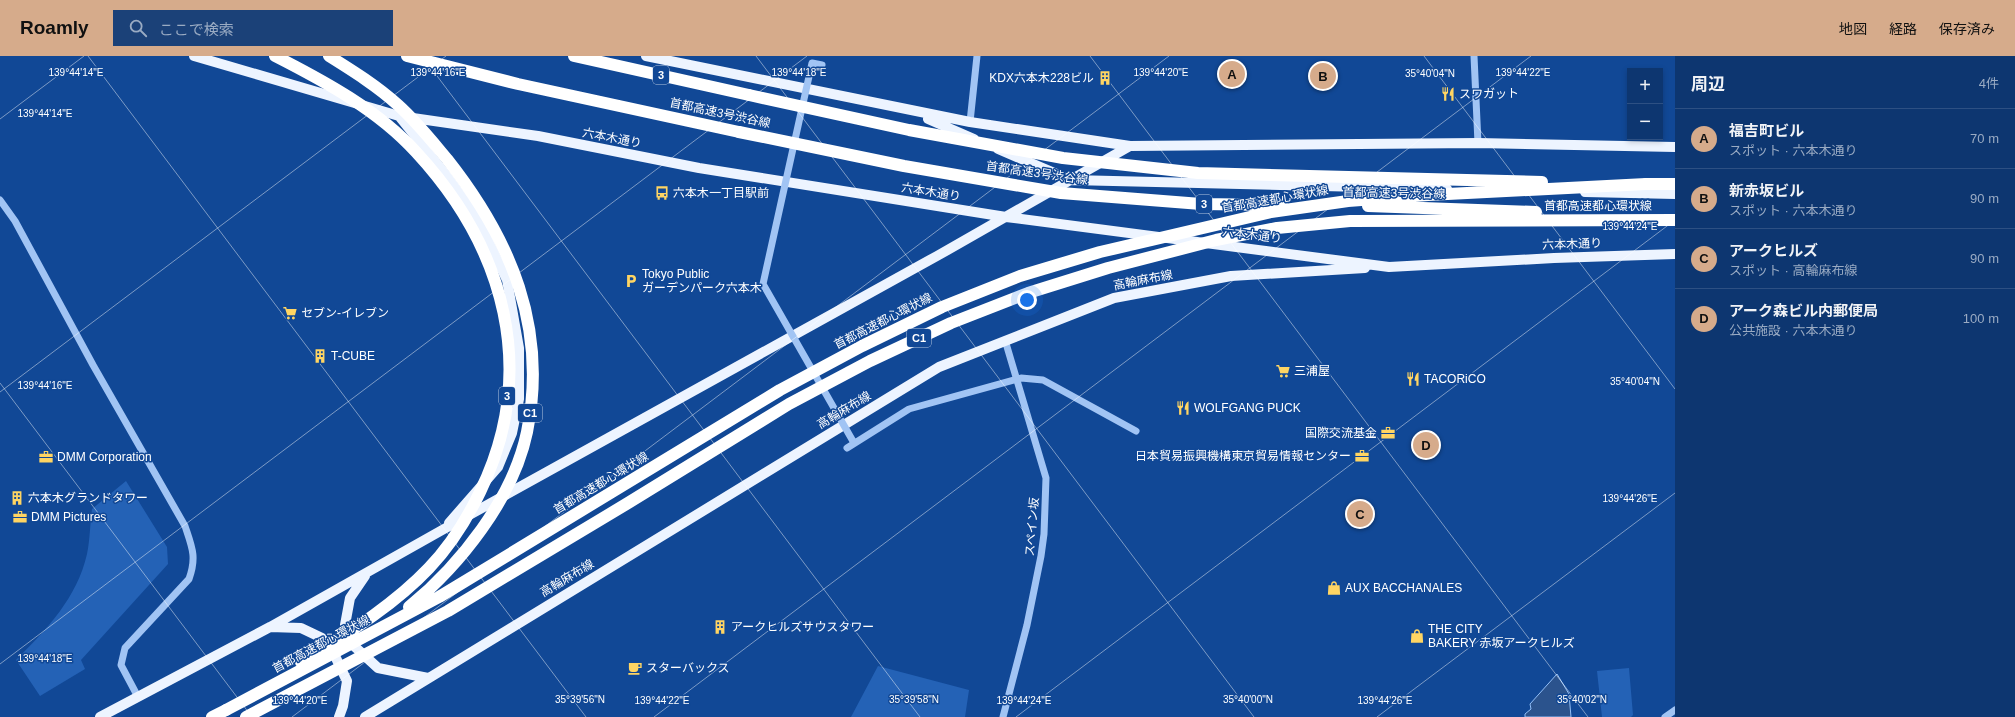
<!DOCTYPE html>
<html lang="ja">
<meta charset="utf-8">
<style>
body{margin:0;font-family:Arial,"Noto Sans JP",sans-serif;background:#1b4178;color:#f1f3f6}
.controls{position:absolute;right:12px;top:12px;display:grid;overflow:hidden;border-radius:0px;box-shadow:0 2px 6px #0003}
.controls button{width:36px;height:36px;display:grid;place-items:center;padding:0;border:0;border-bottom:1px solid #2d5083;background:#0d3670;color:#f1f3f6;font:20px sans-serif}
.you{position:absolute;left:1027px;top:244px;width:14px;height:14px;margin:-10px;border:3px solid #fff;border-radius:50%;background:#1a73e8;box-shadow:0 0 0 6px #1a73e833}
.badge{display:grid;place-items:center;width:26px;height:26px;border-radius:50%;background:#d6ab8b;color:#111;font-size:13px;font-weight:700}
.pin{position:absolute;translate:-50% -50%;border:2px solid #fff;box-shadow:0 1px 4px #0006}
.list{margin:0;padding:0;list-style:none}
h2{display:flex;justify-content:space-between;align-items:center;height:52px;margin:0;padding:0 16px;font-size:17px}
h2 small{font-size:13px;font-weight:400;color:#9aabc3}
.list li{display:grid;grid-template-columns:26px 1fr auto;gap:12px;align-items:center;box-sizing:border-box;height:60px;padding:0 16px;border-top:1px solid #2d5083}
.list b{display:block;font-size:15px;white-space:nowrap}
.list p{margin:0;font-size:13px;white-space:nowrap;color:#9aabc3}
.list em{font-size:13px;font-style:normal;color:#9aabc3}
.icon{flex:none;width:22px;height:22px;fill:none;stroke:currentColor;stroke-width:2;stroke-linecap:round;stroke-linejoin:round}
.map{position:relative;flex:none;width:1675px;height:661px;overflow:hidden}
header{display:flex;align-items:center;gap:24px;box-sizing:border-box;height:56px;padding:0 20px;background:#d6ab8b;color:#111}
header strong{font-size:19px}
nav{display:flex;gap:22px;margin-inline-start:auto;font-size:14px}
.search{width:280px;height:36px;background:#1b4178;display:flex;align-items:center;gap:10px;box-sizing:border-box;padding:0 14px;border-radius:0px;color:#9aabc3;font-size:15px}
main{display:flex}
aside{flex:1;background:#0d3670}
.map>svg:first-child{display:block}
.green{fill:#2462b6}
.water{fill:#2b538d;stroke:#92bff7}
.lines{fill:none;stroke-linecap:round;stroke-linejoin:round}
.minor{stroke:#a1c4f4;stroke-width:7}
.major{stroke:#edf4ff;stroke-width:10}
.highway{stroke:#fff;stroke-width:12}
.minor-bridge{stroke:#a1c4f4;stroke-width:7}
.highway-bridge{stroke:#fff;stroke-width:12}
.ticks{fill:none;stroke:#fff;stroke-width:1;stroke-opacity:0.45}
.labels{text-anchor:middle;stroke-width:3;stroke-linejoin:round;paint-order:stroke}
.shield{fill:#114896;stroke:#b8c8e0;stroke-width:1}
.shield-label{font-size:11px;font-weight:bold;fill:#fff}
.poi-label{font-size:12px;fill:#fff;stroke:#114896;text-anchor:start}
.street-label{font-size:12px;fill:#fff;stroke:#114896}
.ticks-label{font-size:10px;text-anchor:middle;fill:#fff;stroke:#114896;stroke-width:3;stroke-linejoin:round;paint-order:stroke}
</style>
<header>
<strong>Roamly</strong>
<div class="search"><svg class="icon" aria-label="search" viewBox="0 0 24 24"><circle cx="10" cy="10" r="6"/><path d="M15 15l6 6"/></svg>ここで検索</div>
<nav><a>地図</a><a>経路</a><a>保存済み</a></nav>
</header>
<main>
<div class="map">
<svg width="1675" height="661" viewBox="0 0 1675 661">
<rect width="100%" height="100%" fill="#114896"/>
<path class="green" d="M126,425L167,491L168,508L81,604L85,613L40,640L16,604C47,573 77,542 87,498C90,484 90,468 92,453Z
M878,610L969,634L965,661H851Z
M1629,612L1633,659L1631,661H1602L1597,615Z"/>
<path class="water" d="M1557,618L1569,638L1571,661H1525V658L1531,653L1530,648Z"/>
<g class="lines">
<path class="minor" d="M1474,0L1478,87
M970,66L977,0
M0,144L15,165L93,309L185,470C192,491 197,501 189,523L125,592L121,609L138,641
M1003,661L1027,569L1041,500L1044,478L1046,422L1005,284
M1665,661L1675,654"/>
<path class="major" d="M194,0L399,60L538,80L699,112L1006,161L1389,211L1554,202L1675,198
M646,0L970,66L1130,90L1478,87L1675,91
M399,60L447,120L478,163L507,224L519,292V343L512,377L498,411L449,467
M928,63L974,83
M998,93L1071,124L1447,133
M1585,136L1675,138
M365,520L350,542L345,569L354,590L378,612L428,622
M270,571L301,572L322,582L335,600L347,625L343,650L339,661
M100,661L270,571L444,473L937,200L1130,90
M365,661L939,311L1114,242L1231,220L1365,212"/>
<path class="highway" d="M407,0L518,28L739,76
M574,0L749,39
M1646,128H1675
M212,661L226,654"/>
<path class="minor-bridge" d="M822,9L812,7L763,228L854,387
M847,392L909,353L1021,322L1043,324L1136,375"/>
<path class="highway-bridge" d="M275,0C324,25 378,54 416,96C505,192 539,315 480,436C467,463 450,490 429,512C392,551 346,578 301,606
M329,0C353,15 377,30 398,49C416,65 431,84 447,103C511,184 548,272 527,376C513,443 460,509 409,551
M749,39L909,74L1063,102L1198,117L1542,126
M739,76L904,110L1061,137L1201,148L1282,149
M1368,150L1536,156
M226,654L439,541L780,334L862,290L942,251L1020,220L1100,196L1271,156L1348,145L1428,139L1646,128
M246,661L448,555L628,447L789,348L870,305L951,267L1028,237L1108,212L1216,184L1277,172L1350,165L1675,164"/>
</g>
<path class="ticks" d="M88,0L586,661M422,0L920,661M756,0L1254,661M1090,0L1588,661M1424,0L1675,333M0,63L84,0M0,327L252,661M0,336L446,0M0,608L807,0M292,661L1169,0M654,661L1531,0M1016,661L1675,164M1377,661L1675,437"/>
<defs>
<symbol id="building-bare" viewBox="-9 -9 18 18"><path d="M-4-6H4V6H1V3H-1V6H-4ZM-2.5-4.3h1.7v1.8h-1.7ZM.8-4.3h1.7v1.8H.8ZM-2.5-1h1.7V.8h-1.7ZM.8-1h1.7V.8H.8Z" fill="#ffd563" stroke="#114896" stroke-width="2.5" paint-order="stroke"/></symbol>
<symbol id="restaurant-bare" viewBox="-9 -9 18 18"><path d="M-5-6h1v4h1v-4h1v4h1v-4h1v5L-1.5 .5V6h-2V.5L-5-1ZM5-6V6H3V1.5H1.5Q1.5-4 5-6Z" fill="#ffd563" stroke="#114896" stroke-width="2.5" paint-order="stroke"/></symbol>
<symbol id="bus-bare" viewBox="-9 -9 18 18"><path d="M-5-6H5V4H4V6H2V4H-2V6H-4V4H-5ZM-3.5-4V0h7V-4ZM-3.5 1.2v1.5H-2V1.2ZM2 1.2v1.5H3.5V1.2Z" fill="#ffd563" stroke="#114896" stroke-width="2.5" paint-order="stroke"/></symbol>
<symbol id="parking-bare" viewBox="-9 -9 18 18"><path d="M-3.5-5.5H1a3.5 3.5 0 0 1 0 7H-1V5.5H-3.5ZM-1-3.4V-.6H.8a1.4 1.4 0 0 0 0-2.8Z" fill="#ffd563" stroke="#114896" stroke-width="2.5" paint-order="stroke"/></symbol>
<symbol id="supermarket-bare" viewBox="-9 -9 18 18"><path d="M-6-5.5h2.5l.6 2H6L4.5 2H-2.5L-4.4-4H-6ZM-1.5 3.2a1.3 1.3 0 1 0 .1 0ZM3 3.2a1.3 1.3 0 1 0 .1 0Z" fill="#ffd563" stroke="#114896" stroke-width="2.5" paint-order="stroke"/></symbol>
<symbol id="office-bare" viewBox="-9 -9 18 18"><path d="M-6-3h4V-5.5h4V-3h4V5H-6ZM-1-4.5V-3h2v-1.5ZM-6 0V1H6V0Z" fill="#ffd563" stroke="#114896" stroke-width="2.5" paint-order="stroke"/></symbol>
<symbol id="shop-bare" viewBox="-9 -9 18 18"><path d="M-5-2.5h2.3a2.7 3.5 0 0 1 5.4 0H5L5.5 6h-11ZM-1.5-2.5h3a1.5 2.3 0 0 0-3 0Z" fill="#ffd563" stroke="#114896" stroke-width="2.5" paint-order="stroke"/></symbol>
<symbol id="cafe-bare" viewBox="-9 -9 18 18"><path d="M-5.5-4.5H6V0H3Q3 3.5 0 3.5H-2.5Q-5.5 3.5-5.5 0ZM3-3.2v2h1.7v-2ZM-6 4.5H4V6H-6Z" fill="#ffd563" stroke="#114896" stroke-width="2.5" paint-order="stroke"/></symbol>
</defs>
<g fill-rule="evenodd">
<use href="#building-bare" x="1095" y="12" width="20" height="20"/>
<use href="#restaurant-bare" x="1438" y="28" width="20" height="20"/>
<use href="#bus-bare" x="652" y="127" width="20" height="20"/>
<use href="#parking-bare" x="621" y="215" width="20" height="20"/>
<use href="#supermarket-bare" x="280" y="247" width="20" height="20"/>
<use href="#building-bare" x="310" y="290" width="20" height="20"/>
<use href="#supermarket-bare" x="1273" y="305" width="20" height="20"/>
<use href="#restaurant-bare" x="1403" y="313" width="20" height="20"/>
<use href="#restaurant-bare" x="1173" y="342" width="20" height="20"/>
<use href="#office-bare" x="1378" y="367" width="20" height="20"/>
<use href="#office-bare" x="1352" y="390" width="20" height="20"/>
<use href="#office-bare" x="36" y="391" width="20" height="20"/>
<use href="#building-bare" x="7" y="432" width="20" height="20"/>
<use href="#office-bare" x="10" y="451" width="20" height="20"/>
<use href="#shop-bare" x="1324" y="522" width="20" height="20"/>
<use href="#building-bare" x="710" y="561" width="20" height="20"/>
<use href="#shop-bare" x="1407" y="570" width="20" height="20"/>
<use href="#cafe-bare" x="625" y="602" width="20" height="20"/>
</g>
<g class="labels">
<g class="shield">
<rect x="653" y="10" width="16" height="18" rx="3"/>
<rect x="1196" y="139" width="16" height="18" rx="3"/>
<rect x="907" y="273" width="24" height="18" rx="3"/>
<rect x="499" y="331" width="16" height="18" rx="3"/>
<rect x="518" y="348" width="24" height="18" rx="3"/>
</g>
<g class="shield-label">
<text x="661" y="23">3</text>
<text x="1204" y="152">3</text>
<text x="919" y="286">C1</text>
<text x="507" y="344">3</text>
<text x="530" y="361">C1</text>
</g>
<g class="poi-label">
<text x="1094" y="26" text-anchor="end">KDX六本木228ビル</text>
<text x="1459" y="42">スワガット</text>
<text x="673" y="141">六本木一丁目駅前</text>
<text x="642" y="222">Tokyo Public<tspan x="642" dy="14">ガーデンパーク六本木</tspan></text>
<text x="301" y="261">セブン-イレブン</text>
<text x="331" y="304">T-CUBE</text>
<text x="1294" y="319">三浦屋</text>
<text x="1424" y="327">TACORiCO</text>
<text x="1194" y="356">WOLFGANG PUCK</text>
<text x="1377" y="381" text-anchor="end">国際交流基金</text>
<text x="1351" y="404" text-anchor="end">日本貿易振興機構東京貿易情報センター</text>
<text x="57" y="405">DMM Corporation</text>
<text x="28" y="446">六本木グランドタワー</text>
<text x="31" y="465">DMM Pictures</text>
<text x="1345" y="536">AUX BACCHANALES</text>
<text x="731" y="575">アークヒルズサウスタワー</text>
<text x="1428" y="577">THE CITY<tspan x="1428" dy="14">BAKERY 赤坂アークヒルズ</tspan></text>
<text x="646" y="616">スターバックス</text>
</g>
<g class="street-label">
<text transform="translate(720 57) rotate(12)" y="4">首都高速3号渋谷線</text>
<text transform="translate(612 82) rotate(11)" y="4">六本木通り</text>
<text transform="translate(1037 117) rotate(8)" y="4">首都高速3号渋谷線</text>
<text transform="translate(931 136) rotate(9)" y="4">六本木通り</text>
<text transform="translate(1394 137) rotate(1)" y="4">首都高速3号渋谷線</text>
<text transform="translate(1275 143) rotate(-10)" y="4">首都高速都心環状線</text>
<text x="1598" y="154">首都高速都心環状線</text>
<text transform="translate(1252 179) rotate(7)" y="4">六本木通り</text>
<text transform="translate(1572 188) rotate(-2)" y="4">六本木通り</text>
<text transform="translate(1143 224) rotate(-11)" y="4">高輪麻布線</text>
<text transform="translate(883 265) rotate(-27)" y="4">首都高速都心環状線</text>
<text transform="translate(844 354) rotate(-31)" y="4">高輪麻布線</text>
<text transform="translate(601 427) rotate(-31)" y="4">首都高速都心環状線</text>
<text transform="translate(1032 471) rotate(-85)" y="4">スペイン坂</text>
<text transform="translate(567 522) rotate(-31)" y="4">高輪麻布線</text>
<text transform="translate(321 588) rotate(-28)" y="4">首都高速都心環状線</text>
</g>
</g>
<g class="ticks-label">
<text x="76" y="20">139°44'14"E</text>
<text x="438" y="20">139°44'16"E</text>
<text x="799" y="20">139°44'18"E</text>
<text x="1161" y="20">139°44'20"E</text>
<text x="1523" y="20">139°44'22"E</text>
<text x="1430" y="21">35°40'04"N</text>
<text x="45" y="61">139°44'14"E</text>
<text x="1630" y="174">139°44'24"E</text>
<text x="1635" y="329">35°40'04"N</text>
<text x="45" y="333">139°44'16"E</text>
<text x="1630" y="446">139°44'26"E</text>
<text x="45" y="606">139°44'18"E</text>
<text x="580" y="647">35°39'56"N</text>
<text x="914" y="647">35°39'58"N</text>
<text x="1248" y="647">35°40'00"N</text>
<text x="1582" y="647">35°40'02"N</text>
<text x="300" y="648">139°44'20"E</text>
<text x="662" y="648">139°44'22"E</text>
<text x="1024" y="648">139°44'24"E</text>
<text x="1385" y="648">139°44'26"E</text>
</g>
</svg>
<div class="controls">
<button>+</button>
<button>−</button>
</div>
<div class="you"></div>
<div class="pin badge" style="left:1232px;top:18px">A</div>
<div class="pin badge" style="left:1323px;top:20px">B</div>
<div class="pin badge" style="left:1360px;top:458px">C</div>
<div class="pin badge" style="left:1426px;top:389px">D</div>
</div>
<aside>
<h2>周辺<small>4件</small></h2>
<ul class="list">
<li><span class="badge">A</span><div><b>福吉町ビル</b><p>スポット · 六本木通り</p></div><em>70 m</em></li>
<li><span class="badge">B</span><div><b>新赤坂ビル</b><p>スポット · 六本木通り</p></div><em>90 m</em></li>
<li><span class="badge">C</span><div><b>アークヒルズ</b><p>スポット · 高輪麻布線</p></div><em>90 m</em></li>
<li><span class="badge">D</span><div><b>アーク森ビル内郵便局</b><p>公共施設 · 六本木通り</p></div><em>100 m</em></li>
</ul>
</aside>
</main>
